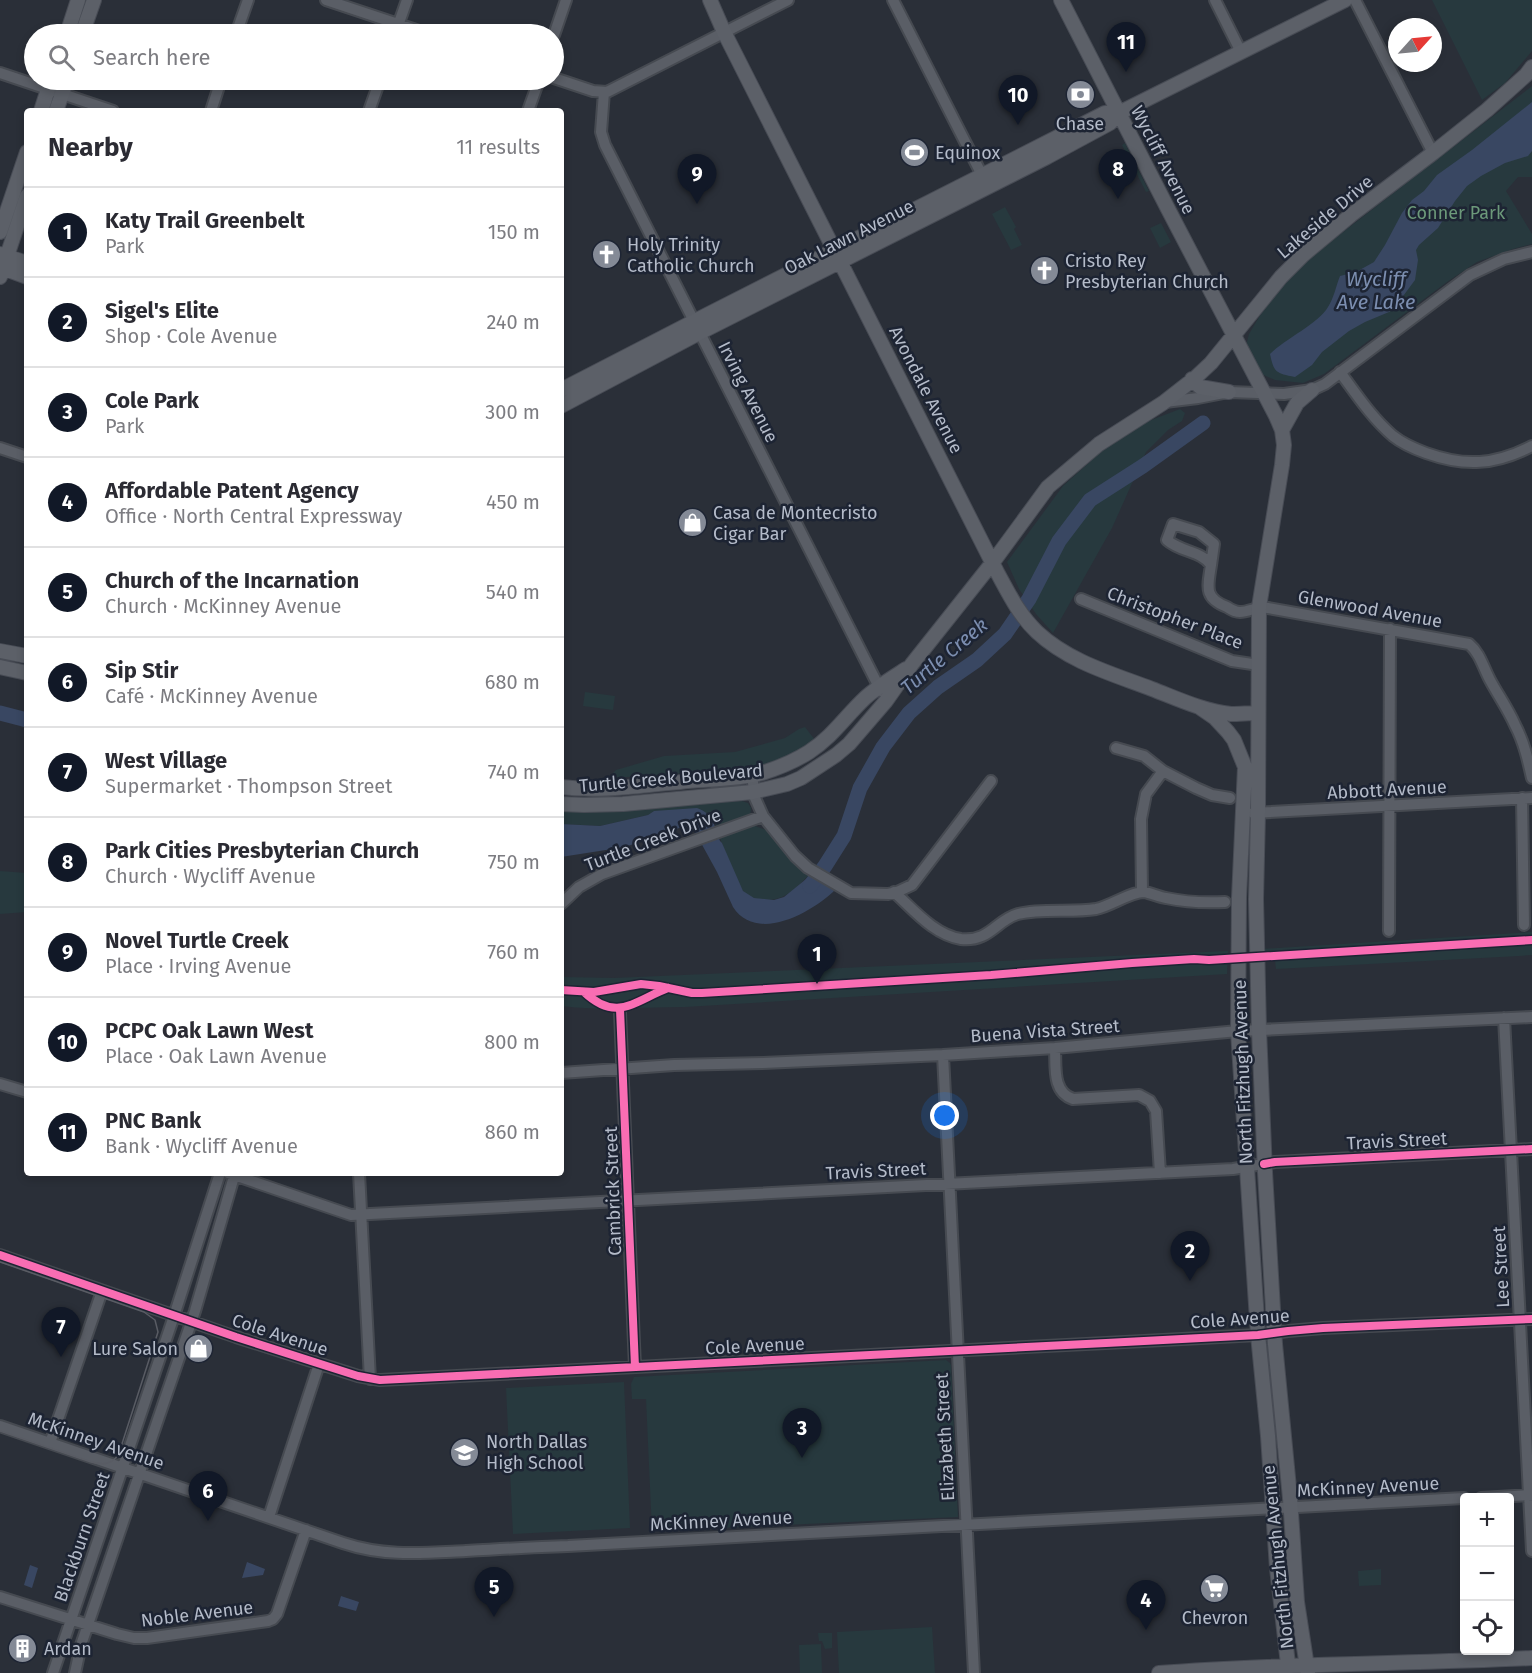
<!DOCTYPE html>
<meta charset="utf-8">
<style>
body{margin:0;font-family:"Fira Sans",sans-serif;background:#f2f2f3;color:#2b2b33}
.controls{position:absolute;right:18px;bottom:18px;display:grid;overflow:hidden;border-radius:6px;box-shadow:0 3px 9px #0003}
.controls button{width:54px;height:54px;display:grid;place-items:center;padding:0;border:0;border-bottom:2px solid #e1e1e2;background:#fff;color:#2b2b33;font:30px sans-serif}
.compass{position:absolute;left:1388px;top:18px;width:54px;height:54px;border-radius:50%;background:#fff;box-shadow:0 3px 9px #0003;rotate:63deg}
.you{position:absolute;left:945px;top:1116px;width:21px;height:21px;margin:-15px;border:4px solid #fff;border-radius:50%;background:#1a73e8;box-shadow:0 0 0 9px #1a73e833}
.badge{display:grid;place-items:center;width:39px;height:39px;border-radius:50%;background:#111827;color:#fff;font-size:20px;font-weight:700}
.pin{position:absolute;translate:-50% -50px;filter:drop-shadow(0 2px 3px #0008)}
.pin::after{content:'';position:absolute;top:32px;width:21px;height:18px;background:inherit;clip-path:polygon(0 0,100% 0,50% 100%)}
.list{margin:0;padding:0;list-style:none}
h2{display:flex;justify-content:space-between;align-items:center;height:78px;margin:0;padding:0 24px;font-size:26px}
h2 small{font-size:20px;font-weight:400;color:#7c7c81}
.list li{display:grid;grid-template-columns:39px 1fr auto;gap:18px;align-items:center;box-sizing:border-box;height:90px;padding:0 24px;border-top:2px solid #e1e1e2}
.list b{display:block;font-size:22px;white-space:nowrap}
.list p{margin:0;font-size:20px;white-space:nowrap;color:#7c7c81}
.list em{font-size:20px;font-style:normal;color:#7c7c81}
.icon{flex:none;width:33px;height:33px;fill:none;stroke:currentColor;stroke-width:2;stroke-linecap:round;stroke-linejoin:round}
.map{position:relative;flex:none;width:1532px;height:1673px;overflow:hidden}
.search{position:absolute;background:#fff;box-shadow:0 3px 9px #0003;left:24px;top:24px;width:540px;height:66px;display:flex;align-items:center;gap:15px;box-sizing:border-box;padding:0 21px;border-radius:33px;color:#7c7c81;font-size:22px}
.panel{position:absolute;background:#fff;box-shadow:0 3px 9px #0003;left:24px;top:108px;width:540px;height:1068px;border-radius:6px}
.map>svg:first-child{display:block}
.green{fill:#27393e}
.water{fill:#394762}
.lines{fill:none;stroke-linecap:round;stroke-linejoin:round}
.river{stroke:#394762;stroke-width:15}
.minor-casing{stroke:#464a51;stroke-width:14}
.major-casing{stroke:#484c55;stroke-width:16}
.minor{stroke:#5a5e66;stroke-width:10}
.major{stroke:#5c6068;stroke-width:14}
.tram{stroke:#595c64;stroke-width:1.5}
.cycleway-casing{stroke:#1d2433;stroke-width:11}
.cycleway{stroke:#f96db3;stroke-width:8}
.labels{text-anchor:middle;stroke-width:5;stroke-linejoin:round;paint-order:stroke}
.poi-label{font-size:18px;fill:#b4bbc9;stroke:#1d2433;text-anchor:start}
.street-label{font-size:18px;fill:#b4bbc9;stroke:#1d2433}
.park-label{font-size:18px;fill:#6c997a;stroke:#1d2433}
.water-label{font-size:20px;font-style:italic;fill:#7c8eb0;stroke:#1d2433}
</style>
<div class="map">
<svg width="1532" height="1673" viewBox="0 0 1532 1673">
<rect width="100%" height="100%" fill="#2a2f38"/>
<path class="green" d="M1432,0H1532V51L1505,83L1482,100Z
M1532,86V177H1518L1506,191L1532,234V244L1513,249L1477,262L1447,282L1324,374L1303,383L1275,380L1259,373L1248,351L1247,342L1249,334L1262,312L1299,266Z
M1125,143L1149,191L1146,192L1122,145Z
M1005,207L1016,227L1014,229L1022,245L1011,250L992,214Z
M1161,223L1171,242L1160,248L1150,228Z
M1180,409L1185,413L1182,421L1168,430L1146,452L1112,528L1053,633L1036,614L1019,589L1007,562L1063,486L1113,441L1146,422Z
M585,692L615,696L613,710L583,706Z
M805,727L815,740L791,755L774,762L744,769L612,778V774L616,770L664,756L735,752L785,738L799,729Z
M742,801L748,803L751,808L750,817L718,829L711,817L654,811L648,815L600,826L561,824V811L571,812Z
M749,825L755,826L769,831L808,876C794,890 782,903 761,899C755,899 748,897 744,892C735,881 725,850 719,836Z
M0,871L27,873V912L0,914Z
M1532,932V955L1519,956L1276,969L1275,961L1263,960L1262,949Z
M1228,951L1227,974L685,1007C644,1007 602,1011 561,1006V977L614,978Z
M946,1360L950,1363L951,1365L958,1517L652,1531L646,1399H632L631,1384L634,1377Z
M624,1382L630,1528L513,1534L506,1388Z
M1381,1569V1585L1359,1586L1358,1571Z
M932,1627L935,1673H839L837,1632Z
M832,1633V1648L825,1649L822,1641H819L818,1633Z
M821,1644L822,1673H800L799,1645Z"/>
<path class="water" d="M1532,102V151L1528,156L1505,163L1481,176L1467,186L1455,201L1438,228L1419,245L1416,250L1418,260L1415,280L1395,307L1389,312L1365,322L1349,331L1322,352L1312,365L1295,377C1276,373 1274,373 1270,354C1285,339 1319,323 1328,307C1334,298 1336,286 1340,276L1356,272L1374,262L1385,245L1402,213L1412,200L1424,191L1437,175L1472,150Z
M697,808C714,814 714,826 720,841L722,843L743,891L754,898L774,900L784,897L811,875L836,889C813,912 757,944 733,907L717,872L695,832L689,827H682L625,847L561,857V824L600,826L648,815L654,811Z
M247,1562L265,1569L263,1575L242,1578Z
M30,1565L38,1568L32,1588L24,1585Z
M341,1596L359,1602L356,1611L338,1606Z"/>
<g class="lines">
<path class="river" d="M0,713L27,720
M810,886L825,866L844,836L860,788L883,747L909,713L938,687L977,660L1005,634L1029,599L1059,541L1090,500L1143,466L1203,423"/>
<defs>
<path id="minor" d="M326,0L428,34
M893,0L985,181
M1215,0L1241,52
M1355,0L1433,153
M236,34L248,0
M395,34L407,0
M554,35L566,0
M0,73L113,111
M554,78L593,91L607,92L788,0
M604,92L601,132L605,145L881,691
M211,111L221,80
M369,111L380,80
M528,111L539,80
M1340,372C1356,394 1372,418 1393,436C1403,444 1415,449 1426,453C1465,467 1495,465 1532,446
M1165,402L1198,398L1229,392L1284,394L1312,390L1325,384L1470,275L1504,259L1532,252
M0,448L27,457
M1211,565L1214,544L1199,532L1173,524L1167,540C1180,552 1202,551 1211,565C1208,586 1203,598 1227,607C1230,609 1236,612 1240,612C1250,612 1256,606 1268,608L1469,644C1480,653 1483,667 1490,680C1498,695 1508,709 1515,725C1524,742 1528,760 1532,778
M1081,599L1232,661L1259,665
M1116,748L1144,756L1163,771L1196,788L1212,795L1230,798
M752,775L755,798L763,816L795,856L808,868L851,893L888,894L897,892L912,885L991,781
M1522,798L1524,925
M1253,813L1532,798
M894,892C913,909 934,935 961,939C990,942 996,920 1018,914C1043,908 1071,913 1096,909C1111,906 1130,892 1144,892C1151,893 1159,897 1166,898C1185,902 1205,903 1225,902
M1142,892L1141,819L1146,794L1163,771
M561,904L579,887L602,874L763,816
M1389,931L1390,629
M620,1013L635,1367
M1504,1018L1532,1551
M1055,1048C1056,1067 1052,1092 1073,1099L1139,1095L1150,1101L1156,1111L1160,1173
M943,1055L974,1673
M561,1073L674,1065L763,1063L943,1055L1055,1048L1238,1031L1532,1017
M0,1084L27,1092
M228,1173L351,1215L1233,1169L1275,1162L1532,1149
M359,1173L370,1379
M0,1255L236,1337L358,1376L380,1380L1106,1343L1258,1335L1288,1331L1323,1328L1532,1319
M0,1426L343,1543C385,1557 423,1553 466,1551C500,1549 534,1547 568,1546L1464,1498
M50,1443L102,1291
M1481,1498L1532,1495
M269,1517L319,1364
M0,1597L117,1634L134,1638H147L268,1621L273,1619L277,1614L306,1530
M53,1673L174,1316L220,1173
M75,1673L81,1645L195,1311L235,1173"/>
<path id="major" d="M710,0L724,32L997,572C1009,594 1019,615 1037,632C1069,662 1113,674 1152,689C1178,699 1203,711 1231,714C1240,714 1249,713 1258,713
M1061,0L1168,209L1276,416L1282,430L1284,445L1282,465L1259,607L1258,813L1256,899L1259,1030L1265,1172L1275,1344L1290,1498L1297,1602L1308,1673
M67,34L78,0
M82,34L94,0
M41,111L51,80
M56,111L67,80
M0,232L27,152
M0,254L27,263
M0,267L27,277
M0,277L27,196
M1192,379L1200,387L1229,392
M561,390L687,325L1105,113H1119
M561,406L699,333L1047,157L1110,123L1119,113L1345,0
M1282,430L1297,403L1312,390
M0,651L27,656
M0,667L27,673
M1199,707L1215,718L1228,732L1234,740L1245,767L1239,898L1238,1031L1258,1335L1268,1436L1277,1568L1289,1673
M561,787C600,792 641,785 680,782C707,779 736,780 762,773C778,768 795,761 809,752C833,736 844,718 865,698C877,687 892,678 906,669
M561,804L584,805L623,804L753,792L787,784L801,778L836,755L849,744L886,701L912,664L993,562L1048,487L1099,444L1163,403L1195,378L1211,363L1281,277L1303,255L1351,215L1433,153L1487,110L1526,75L1532,67
M1159,1673C1283,1663 1408,1664 1532,1658"/>
</defs>
<use href="#minor" class="minor-casing"/>
<use href="#major" class="major-casing"/>
<use href="#minor" class="minor"/>
<use href="#major" class="major"/>
<path class="tram" d="M0,1262L144,1312L155,1320L158,1332L119,1453C113,1465 103,1465 91,1462L0,1431"/>
<defs>
<path id="cycleway" d="M561,990L594,992L641,984L659,986L692,993H702L991,975L1132,963L1194,959L1209,960L1532,940
M584,992C617,1023 634,1001 668,988
M620,1009L635,1367
M1264,1164L1275,1162L1532,1149
M0,1255L236,1337L358,1376L380,1380L1106,1343L1258,1335L1288,1331L1323,1328L1532,1319"/>
</defs>
<use href="#cycleway" class="cycleway-casing"/>
<use href="#cycleway" class="cycleway"/>
</g>
<defs>
<symbol id="bank-disc" viewBox="-11 -11 22 22"><circle r="9.5" fill="#848a96" stroke="#1d2433"/><path d="M-6-4H6V4H-6ZM0-2.3a2.3 2.3 0 1 0 0 4.6a2.3 2.3 0 1 0 0-4.6Z" fill="#fff"/></symbol>
<symbol id="stadium-disc" viewBox="-11 -11 22 22"><circle r="9.5" fill="#848a96" stroke="#1d2433"/><path d="M0-5a6.5 5 0 1 0 0 10a6.5 5 0 1 0 0-10ZM-3.5-1.8h7v3.6h-7Z" fill="#fff"/></symbol>
<symbol id="church-disc" viewBox="-11 -11 22 22"><circle r="9.5" fill="#848a96" stroke="#1d2433"/><path d="M-1.2-6h2.4v3.5h3.3v2.4h-3.3V6h-2.4V-.1h-3.3v-2.4h3.3Z" fill="#fff"/></symbol>
<symbol id="shop-disc" viewBox="-11 -11 22 22"><circle r="9.5" fill="#848a96" stroke="#1d2433"/><path d="M-5-2.5h2.3a2.7 3.5 0 0 1 5.4 0H5L5.5 6h-11ZM-1.5-2.5h3a1.5 2.3 0 0 0-3 0Z" fill="#fff"/></symbol>
<symbol id="school-disc" viewBox="-11 -11 22 22"><circle r="9.5" fill="#848a96" stroke="#1d2433"/><path d="M0-5L7-2L0 1L-7-2ZM-4 1L0 2.5L4 1V4Q0 6-4 4Z" fill="#fff"/></symbol>
<symbol id="supermarket-disc" viewBox="-11 -11 22 22"><circle r="9.5" fill="#848a96" stroke="#1d2433"/><path d="M-6-5.5h2.5l.6 2H6L4.5 2H-2.5L-4.4-4H-6ZM-1.5 3.2a1.3 1.3 0 1 0 .1 0ZM3 3.2a1.3 1.3 0 1 0 .1 0Z" fill="#fff"/></symbol>
<symbol id="building-disc" viewBox="-11 -11 22 22"><circle r="9.5" fill="#848a96" stroke="#1d2433"/><path d="M-4-6H4V6H1V3H-1V6H-4ZM-2.5-4.3h1.7v1.8h-1.7ZM.8-4.3h1.7v1.8H.8ZM-2.5-1h1.7V.8h-1.7ZM.8-1h1.7V.8H.8Z" fill="#fff"/></symbol>
</defs>
<g fill-rule="evenodd">
<use href="#bank-disc" x="1064" y="78" width="33" height="33"/>
<use href="#stadium-disc" x="898" y="136" width="33" height="33"/>
<use href="#church-disc" x="590" y="238" width="33" height="33"/>
<use href="#church-disc" x="1028" y="254" width="33" height="33"/>
<use href="#shop-disc" x="676" y="506" width="33" height="33"/>
<use href="#shop-disc" x="182" y="1332" width="33" height="33"/>
<use href="#school-disc" x="448" y="1436" width="33" height="33"/>
<use href="#supermarket-disc" x="1198" y="1572" width="33" height="33"/>
<use href="#building-disc" x="6" y="1632" width="33" height="33"/>
</g>
<g class="labels">
<g class="poi-label">
<text x="1080" y="130" text-anchor="middle">Chase</text>
<text x="935" y="159">Equinox</text>
<text x="627" y="251">Holy Trinity<tspan x="627" dy="21">Catholic Church</tspan></text>
<text x="1065" y="267">Cristo Rey<tspan x="1065" dy="21">Presbyterian Church</tspan></text>
<text x="713" y="519">Casa de Montecristo<tspan x="713" dy="21">Cigar Bar</tspan></text>
<text x="178" y="1355" text-anchor="end">Lure Salon</text>
<text x="486" y="1448">North Dallas<tspan x="486" dy="21">High School</tspan></text>
<text x="1215" y="1624" text-anchor="middle">Chevron</text>
<text x="44" y="1655">Ardan</text>
</g>
<g class="street-label">
<text transform="translate(1163 160) rotate(63)" y="6">Wycliff Avenue</text>
<text transform="translate(1325 217) rotate(-40)" y="6">Lakeside Drive</text>
<text transform="translate(849 237) rotate(-27)" y="6">Oak Lawn Avenue</text>
<text transform="translate(926 390) rotate(63)" y="6">Avondale Avenue</text>
<text transform="translate(748 392) rotate(63)" y="6">Irving Avenue</text>
<text transform="translate(1370 609) rotate(10)" y="6">Glenwood Avenue</text>
<text transform="translate(1175 618) rotate(21)" y="6">Christopher Place</text>
<text transform="translate(671 778) rotate(-5)" y="6">Turtle Creek Boulevard</text>
<text transform="translate(1387 790) rotate(-3)" y="6">Abbott Avenue</text>
<text transform="translate(653 840) rotate(-21)" y="6">Turtle Creek Drive</text>
<text transform="translate(1045 1031) rotate(-4)" y="6">Buena Vista Street</text>
<text transform="translate(1243 1072) rotate(-92)" y="6">North Fitzhugh Avenue</text>
<text transform="translate(1397 1141) rotate(-3)" y="6">Travis Street</text>
<text transform="translate(876 1171) rotate(-3)" y="6">Travis Street</text>
<text transform="translate(613 1191) rotate(-92)" y="6">Cambrick Street</text>
<text transform="translate(1501 1267) rotate(-93)" y="6">Lee Street</text>
<text transform="translate(1240 1319) rotate(-4)" y="6">Cole Avenue</text>
<text transform="translate(280 1335) rotate(18)" y="6">Cole Avenue</text>
<text transform="translate(755 1346) rotate(-3)" y="6">Cole Avenue</text>
<text transform="translate(945 1437) rotate(-93)" y="6">Elizabeth Street</text>
<text transform="translate(96 1441) rotate(19)" y="6">McKinney Avenue</text>
<text transform="translate(1368 1487) rotate(-3)" y="6">McKinney Avenue</text>
<text transform="translate(721 1521) rotate(-3)" y="6">McKinney Avenue</text>
<text transform="translate(82 1537) rotate(-71)" y="6">Blackburn Street</text>
<text transform="translate(1278 1557) rotate(-96)" y="6">North Fitzhugh Avenue</text>
<text transform="translate(197 1614) rotate(-7)" y="6">Noble Avenue</text>
</g>
<g class="park-label">
<text x="1456" y="219">Conner Park</text>
</g>
<g class="water-label">
<text x="1376" y="286">Wycliff<tspan x="1376" dy="23">Ave Lake</tspan></text>
<text transform="translate(944 656) rotate(-40)" y="7">Turtle Creek</text>
</g>
</g>
</svg>
<div class="controls">
<button>+</button>
<button>−</button>
<button><svg class="icon" aria-label="locate" viewBox="0 0 24 24"><circle cx="12" cy="12" r="6"/><path d="M12 2v4M12 18v4M2 12h4M18 12h4"/></svg></button>
</div>
<svg class="compass" viewBox="-18 -18 36 36"><path d="M0-13l5 13h-10z" fill="#e53935"/><path d="M0 13l5-13h-10z" fill="#7c7c81"/></svg>
<div class="you"></div>
<div class="pin badge" style="left:817px;top:984px">1</div>
<div class="pin badge" style="left:1190px;top:1281px">2</div>
<div class="pin badge" style="left:802px;top:1458px">3</div>
<div class="pin badge" style="left:1146px;top:1630px">4</div>
<div class="pin badge" style="left:494px;top:1617px">5</div>
<div class="pin badge" style="left:208px;top:1521px">6</div>
<div class="pin badge" style="left:61px;top:1357px">7</div>
<div class="pin badge" style="left:1118px;top:199px">8</div>
<div class="pin badge" style="left:697px;top:204px">9</div>
<div class="pin badge" style="left:1018px;top:125px">10</div>
<div class="pin badge" style="left:1126px;top:72px">11</div>
<div class="search"><svg class="icon" aria-label="search" viewBox="0 0 24 24"><circle cx="10" cy="10" r="6"/><path d="M15 15l6 6"/></svg>Search here</div>
<section class="panel">
<h2>Nearby<small>11 results</small></h2>
<ul class="list">
<li><span class="badge">1</span><div><b>Katy Trail Greenbelt</b><p>Park</p></div><em>150 m</em></li>
<li><span class="badge">2</span><div><b>Sigel's Elite</b><p>Shop · Cole Avenue</p></div><em>240 m</em></li>
<li><span class="badge">3</span><div><b>Cole Park</b><p>Park</p></div><em>300 m</em></li>
<li><span class="badge">4</span><div><b>Affordable Patent Agency</b><p>Office · North Central Expressway</p></div><em>450 m</em></li>
<li><span class="badge">5</span><div><b>Church of the Incarnation</b><p>Church · McKinney Avenue</p></div><em>540 m</em></li>
<li><span class="badge">6</span><div><b>Sip Stir</b><p>Café · McKinney Avenue</p></div><em>680 m</em></li>
<li><span class="badge">7</span><div><b>West Village</b><p>Supermarket · Thompson Street</p></div><em>740 m</em></li>
<li><span class="badge">8</span><div><b>Park Cities Presbyterian Church</b><p>Church · Wycliff Avenue</p></div><em>750 m</em></li>
<li><span class="badge">9</span><div><b>Novel Turtle Creek</b><p>Place · Irving Avenue</p></div><em>760 m</em></li>
<li><span class="badge">10</span><div><b>PCPC Oak Lawn West</b><p>Place · Oak Lawn Avenue</p></div><em>800 m</em></li>
<li><span class="badge">11</span><div><b>PNC Bank</b><p>Bank · Wycliff Avenue</p></div><em>860 m</em></li>
</ul>
</section>
</div>
